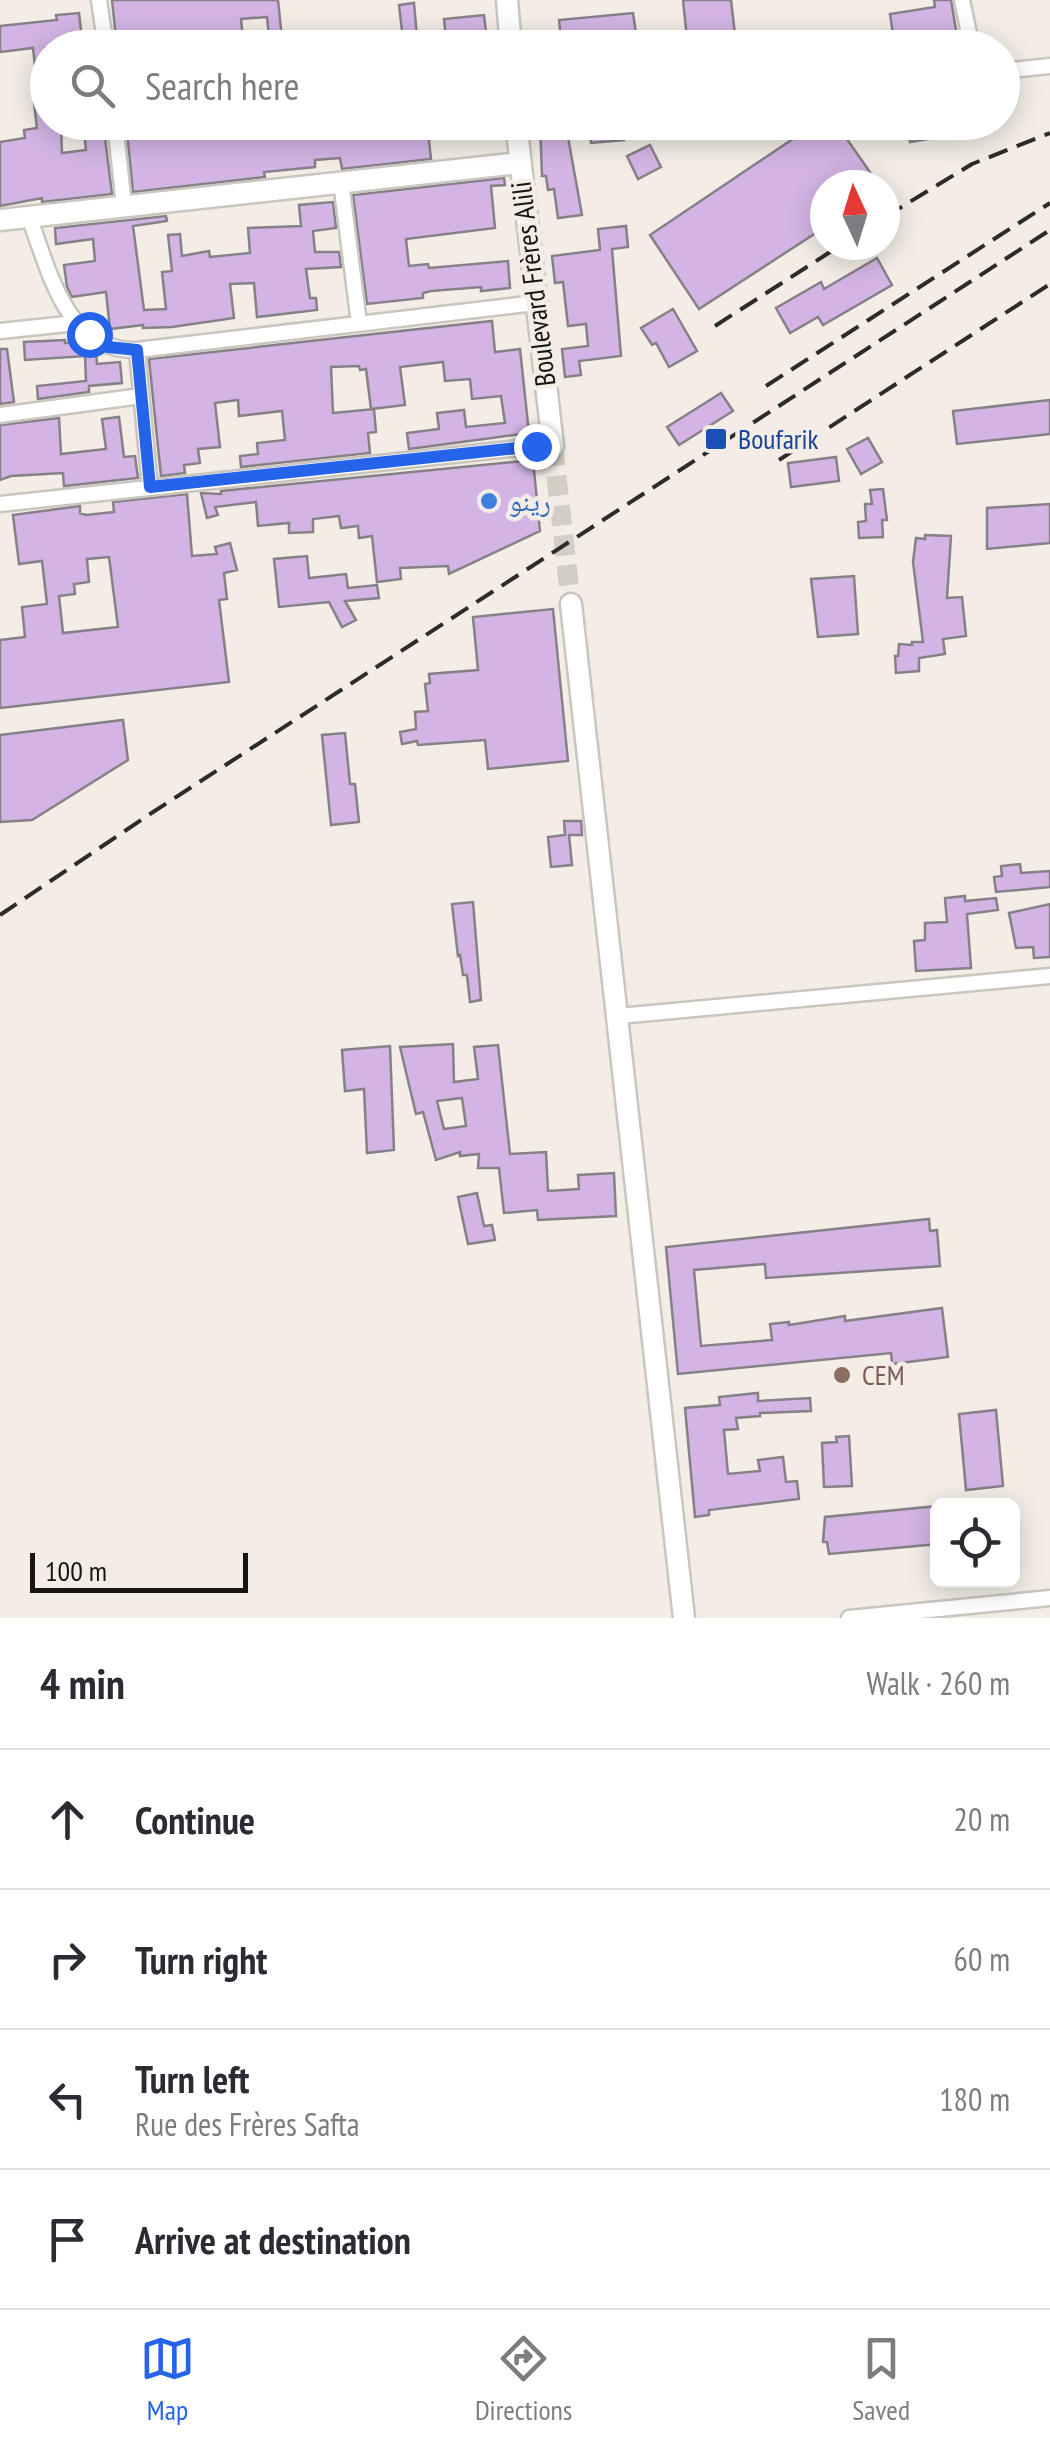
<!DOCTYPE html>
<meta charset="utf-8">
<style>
body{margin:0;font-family:"PT Sans Narrow","Noto Naskh Arabic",sans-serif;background:#f2f2f3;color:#2b2b33}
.controls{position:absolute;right:30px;bottom:30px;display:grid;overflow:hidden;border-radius:15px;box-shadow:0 5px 25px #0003}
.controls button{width:90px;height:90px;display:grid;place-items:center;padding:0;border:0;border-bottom:2px solid #e1e1e2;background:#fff;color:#2b2b33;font:50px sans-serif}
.compass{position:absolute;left:810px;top:170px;width:90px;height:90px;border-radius:50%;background:#fff;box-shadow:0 5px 25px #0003;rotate:356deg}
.scale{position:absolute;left:30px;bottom:25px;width:218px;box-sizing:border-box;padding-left:10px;border:5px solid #161512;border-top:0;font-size:28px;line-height:35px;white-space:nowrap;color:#161512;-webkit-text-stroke:8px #f3ede6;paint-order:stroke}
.stop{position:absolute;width:30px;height:30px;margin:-22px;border:8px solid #2563eb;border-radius:50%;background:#fff}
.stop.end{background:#2563eb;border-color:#fff;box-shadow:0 2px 10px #0008}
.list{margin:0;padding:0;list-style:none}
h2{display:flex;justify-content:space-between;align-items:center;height:130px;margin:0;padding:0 40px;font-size:42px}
h2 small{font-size:32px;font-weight:400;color:#7c7c81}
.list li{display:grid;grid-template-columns:65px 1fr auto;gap:30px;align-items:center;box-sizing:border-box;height:140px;padding:0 40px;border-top:2px solid #e1e1e2}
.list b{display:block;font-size:38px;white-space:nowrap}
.list p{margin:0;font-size:32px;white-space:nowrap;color:#7c7c81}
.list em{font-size:32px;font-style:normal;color:#7c7c81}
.icon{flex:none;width:55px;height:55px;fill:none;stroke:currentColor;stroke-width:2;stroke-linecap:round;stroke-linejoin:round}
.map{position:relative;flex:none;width:1050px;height:1618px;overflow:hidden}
.search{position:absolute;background:#fff;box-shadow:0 5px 25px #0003;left:30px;right:30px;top:30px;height:110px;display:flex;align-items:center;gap:25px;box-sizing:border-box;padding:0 35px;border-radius:55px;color:#7c7c81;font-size:38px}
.sheet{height:690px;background:#fff}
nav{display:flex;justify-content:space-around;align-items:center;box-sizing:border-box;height:140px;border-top:2px solid #e1e1e2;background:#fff;font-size:28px;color:#7c7c81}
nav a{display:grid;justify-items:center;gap:5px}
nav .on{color:#2563eb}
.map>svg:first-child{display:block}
.building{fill:#d3b4e5;stroke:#858187;stroke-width:2.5;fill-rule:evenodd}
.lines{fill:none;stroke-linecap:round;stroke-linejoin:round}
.secondary-tunnel{stroke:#d2cdc6;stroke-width:20;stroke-dasharray:20 10;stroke-linecap:butt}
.minor-casing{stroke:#cac5be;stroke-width:19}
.secondary-casing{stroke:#cac5be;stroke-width:25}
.minor{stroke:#fff;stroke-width:14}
.secondary{stroke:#fff;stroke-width:20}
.rail{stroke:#2e2c29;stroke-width:4;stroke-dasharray:20 10;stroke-linecap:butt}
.route{stroke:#2563eb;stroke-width:12}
.transit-dot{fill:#1a4fb4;stroke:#f3ede6;stroke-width:4}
.shop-dot{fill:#3f7fe0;stroke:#f3ede6;stroke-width:4}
.education-dot{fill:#8d6e63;stroke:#f3ede6;stroke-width:4}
.labels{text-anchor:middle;stroke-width:9;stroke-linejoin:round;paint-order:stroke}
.street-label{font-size:28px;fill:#161512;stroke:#f3ede6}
.transit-label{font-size:28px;fill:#164399;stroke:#f3ede6;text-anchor:start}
.shop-label{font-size:28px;fill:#366cbe;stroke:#f3ede6;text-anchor:start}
.education-label{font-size:28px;fill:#785e54;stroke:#f3ede6;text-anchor:start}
</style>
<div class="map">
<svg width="1050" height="1618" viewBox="0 0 1050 1618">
<rect width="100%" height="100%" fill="#f3ede6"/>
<path class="building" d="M112,0H278L283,48H270L267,17L241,19L244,48H154L153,41L140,48H117Z
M683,0H731L736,43H731V48H688Z
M934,0H951L959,48H895L890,14L935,7Z
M414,3L418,48H404L399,5Z
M79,13L83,48H45L48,122H61L62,153L86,150L83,122H103L112,194L42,202V198L0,206V142L25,138L24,130L37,128L34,103L39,102L33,48L0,52V26L57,20L56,15Z
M633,13L636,33L659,31L661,48H617L616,41L562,47L559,20Z
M484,15L488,48H447L444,19Z
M126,122H185L187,126L196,122H274L276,137L331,134L330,122H427L431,159L342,169L340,158L315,160V167L264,172L265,177L133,192Z
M540,122H560L561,126H566L582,215L558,218L554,189L548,190L546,176H542Z
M589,122H622L624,140L591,143Z
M646,122H711L712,130L647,138Z
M818,122H835L879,185H825V227L699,309L650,235Z
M907,122H950L952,135L910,142Z
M650,145L661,167L638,179L627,156Z
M504,178L505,185L491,186L495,228L406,239L409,266L428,264L429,268L508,261L510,288L481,291V287L431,291L423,293V298L367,304L353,195Z
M333,202L336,228L313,231L315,252H339L341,267L306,269L310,298H316L317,310L257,317L254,283L230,284L234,318L172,327L143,328V325L110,329L106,292L72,297L67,287L64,265L95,261L93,239L56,244L55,228L166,216L167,221L133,226L144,310L166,309L162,272L172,271L168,235L180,234L182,256L209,251L210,257L250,253L248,228L301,226L299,205Z
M626,226L628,247L612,249L621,356L579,361L581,375L565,377L562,349L588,346L586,324L568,326L563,282L555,283L552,256L600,250L598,229Z
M877,258L892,285L823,325L818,317L790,333L776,308L821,282L824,289Z
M673,309L697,351L669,367L656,343L652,345L641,328Z
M492,321L495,352L520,349L529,433L409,449L407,433L439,429L437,413L464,410L466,427L505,423L501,396L472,399L470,379L445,381L443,362L400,367L405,405L371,409L366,369L360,370L359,366L331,367L333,413L374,409L376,432L368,433L370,453L241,467L240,456L258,454L257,443L285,440L282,411L239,416L238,400L215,403L220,447L198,449L200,463L184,465L185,473L161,476L149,359Z
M65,340V343L82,342L96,351L97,364L120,362L122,383L89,386V392L38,399L37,386L86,381L85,356L25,360L24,342Z
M0,349H7L14,402L0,404Z
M721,393L733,411L679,445L667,427Z
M1050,400V434L957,444L953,411Z
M119,417L124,457L135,456L138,478L64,486L63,473L11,476L0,480V425L59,418L61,454L106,449L102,419Z
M868,438L882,462L861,474L847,449Z
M836,457L839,481L791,487L788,463Z
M533,460L540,531L449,574L448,566L400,568L401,579L377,582L372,536L359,538L358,526L341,528L339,516L313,519V532L289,533V523L258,526L256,502L215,507L218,515L207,518L201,493L221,494V491Z
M883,489L887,520H882L883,537L859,538L858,522L866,521L865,504H872L870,490Z
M187,494L192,556L217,554L215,547L230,543L237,570L224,573L227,599L219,600L229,682L0,708V640L25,637L22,607L47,604L42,561L19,564L13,515L80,506V513L86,515L114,512L113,502ZM109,557L118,627L63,633L59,596L75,594L74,584L89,582L87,559Z
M1050,504V543L987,549V508Z
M925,535L951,536L947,598L962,597L966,636L943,639L945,654L919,658V671L896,673L895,656H898L899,644L912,645V642H923L913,562L916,538L925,539Z
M307,556L309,578L346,574L348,588L377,585L379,598L345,601L356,620L342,627L329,602L279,607L274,559Z
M854,576L858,634L818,637L811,579Z
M553,609L568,761L488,769L485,740L418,745L417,741L402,744L400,732L416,729L415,712L428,711L425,684L430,683L429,674L478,670L473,617Z
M123,720L128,760L32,820L0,822V735Z
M345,733L350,784H355L359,822L331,825L322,735Z
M564,821H581L582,835H569L572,865L551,867L548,837L565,835Z
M1020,864L1021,873L1050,871V887L996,892L994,877L1002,876L1001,866Z
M965,896V901L996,898L998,910L967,914L971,968L916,971L914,941L925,940V923L947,922L945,898Z
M473,902L481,1000L470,1002L467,975H463L460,955L458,956L452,904Z
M1050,904V957L1034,958L1033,947L1016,948L1009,913Z
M453,1044L454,1082L478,1079L474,1047L498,1045L510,1154L546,1152L548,1191L579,1189L578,1175L614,1173L616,1216L538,1220L537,1210L504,1213L499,1168H478L479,1154L460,1156V1152L436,1160L423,1112L416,1114L400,1047ZM462,1098L466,1126L444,1129L437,1101Z
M390,1046L394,1150L367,1153L364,1089L345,1091L342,1050Z
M477,1193L484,1226L492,1225L495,1240L468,1244L458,1197Z
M929,1219L930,1231L937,1230L940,1266L766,1278L765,1264L694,1270L701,1346L772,1340L770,1324L789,1322V1325L845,1316V1321L942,1308L948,1357L892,1364L891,1353L678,1374L666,1247Z
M758,1393V1401L810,1398L811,1411L760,1413V1416L736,1418L738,1429L724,1430L728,1474L760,1471L758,1460L783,1457L786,1482L797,1481L799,1499L709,1510V1515L695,1517L685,1408L720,1405L719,1397Z
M996,1410L1003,1486L966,1490L959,1414Z
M849,1436L852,1486L824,1487L822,1443L837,1442L836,1437Z
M938,1506V1544L829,1554L827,1542H823L825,1517Z"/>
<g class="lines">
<path class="secondary-tunnel" d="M553,446L571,604"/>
<defs>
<path id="minor" d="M99,0L106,48
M962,0L972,48
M1002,71L1050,66
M115,122L124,206
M341,182L359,323
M29,217C49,270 66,352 137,350L535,303
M0,331L76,323
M137,350L150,487
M0,415L141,396
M0,504L537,446
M619,1016L1050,976
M849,1618L1050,1598"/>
<path id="secondary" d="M507,0L511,48
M516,122L553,446
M0,220L519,163
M571,604L684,1618"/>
</defs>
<use href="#minor" class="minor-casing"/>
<use href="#secondary" class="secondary-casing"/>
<use href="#minor" class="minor"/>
<use href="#secondary" class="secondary"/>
<path class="rail" d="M885,217L972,164L1050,133
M715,326L841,245
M766,386L1050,203
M779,460L1050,284
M0,915L150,814L1050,230"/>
</g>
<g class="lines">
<path class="route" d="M89,334L108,347L137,350L150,487L536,446"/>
</g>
<rect class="transit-dot" x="704" y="427" width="24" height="24" rx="5"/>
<circle class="shop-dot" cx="489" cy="501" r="10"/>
<circle class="education-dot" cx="842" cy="1375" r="10"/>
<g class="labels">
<g class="street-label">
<text transform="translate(533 284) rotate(-97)" y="10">Boulevard Frères Alili</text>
</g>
<g class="transit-label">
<text x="738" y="449">Boufarik</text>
</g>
<g class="shop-label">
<text x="509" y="511">رينو</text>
</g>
<g class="education-label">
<text x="862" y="1385">CEM</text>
</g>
</g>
</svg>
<div class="controls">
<button><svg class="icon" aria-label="locate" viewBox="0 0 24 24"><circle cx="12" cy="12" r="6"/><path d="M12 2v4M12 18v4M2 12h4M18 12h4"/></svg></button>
</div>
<svg class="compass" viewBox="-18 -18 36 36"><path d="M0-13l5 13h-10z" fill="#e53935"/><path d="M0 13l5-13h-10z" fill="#7c7c81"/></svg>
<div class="scale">100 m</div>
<div class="stop" style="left:89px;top:334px"></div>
<div class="stop end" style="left:536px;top:446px"></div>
<div class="search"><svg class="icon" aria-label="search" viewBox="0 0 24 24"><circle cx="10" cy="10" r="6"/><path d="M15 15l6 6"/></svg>Search here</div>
</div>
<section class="sheet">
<h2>4 min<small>Walk · 260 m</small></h2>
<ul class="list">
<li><svg class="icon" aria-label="ahead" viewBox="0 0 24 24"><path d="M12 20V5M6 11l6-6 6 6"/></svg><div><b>Continue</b></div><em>20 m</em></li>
<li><svg class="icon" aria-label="right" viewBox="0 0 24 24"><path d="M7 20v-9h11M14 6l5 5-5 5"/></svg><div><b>Turn right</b></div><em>60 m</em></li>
<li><svg class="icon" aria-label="left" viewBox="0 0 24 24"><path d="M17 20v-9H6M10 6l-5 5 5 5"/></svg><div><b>Turn left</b><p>Rue des Frères Safta</p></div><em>180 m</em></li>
<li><svg class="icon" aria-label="arrive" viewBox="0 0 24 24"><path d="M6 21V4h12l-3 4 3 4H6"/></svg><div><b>Arrive at destination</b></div></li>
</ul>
</section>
<nav>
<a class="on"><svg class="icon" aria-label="map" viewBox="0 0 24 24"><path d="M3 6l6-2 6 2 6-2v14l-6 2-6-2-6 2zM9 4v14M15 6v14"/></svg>Map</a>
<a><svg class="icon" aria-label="directions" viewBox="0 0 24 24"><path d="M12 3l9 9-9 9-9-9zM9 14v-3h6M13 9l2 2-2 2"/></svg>Directions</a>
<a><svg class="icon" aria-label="saved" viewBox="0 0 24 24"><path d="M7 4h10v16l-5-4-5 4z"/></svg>Saved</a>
</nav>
